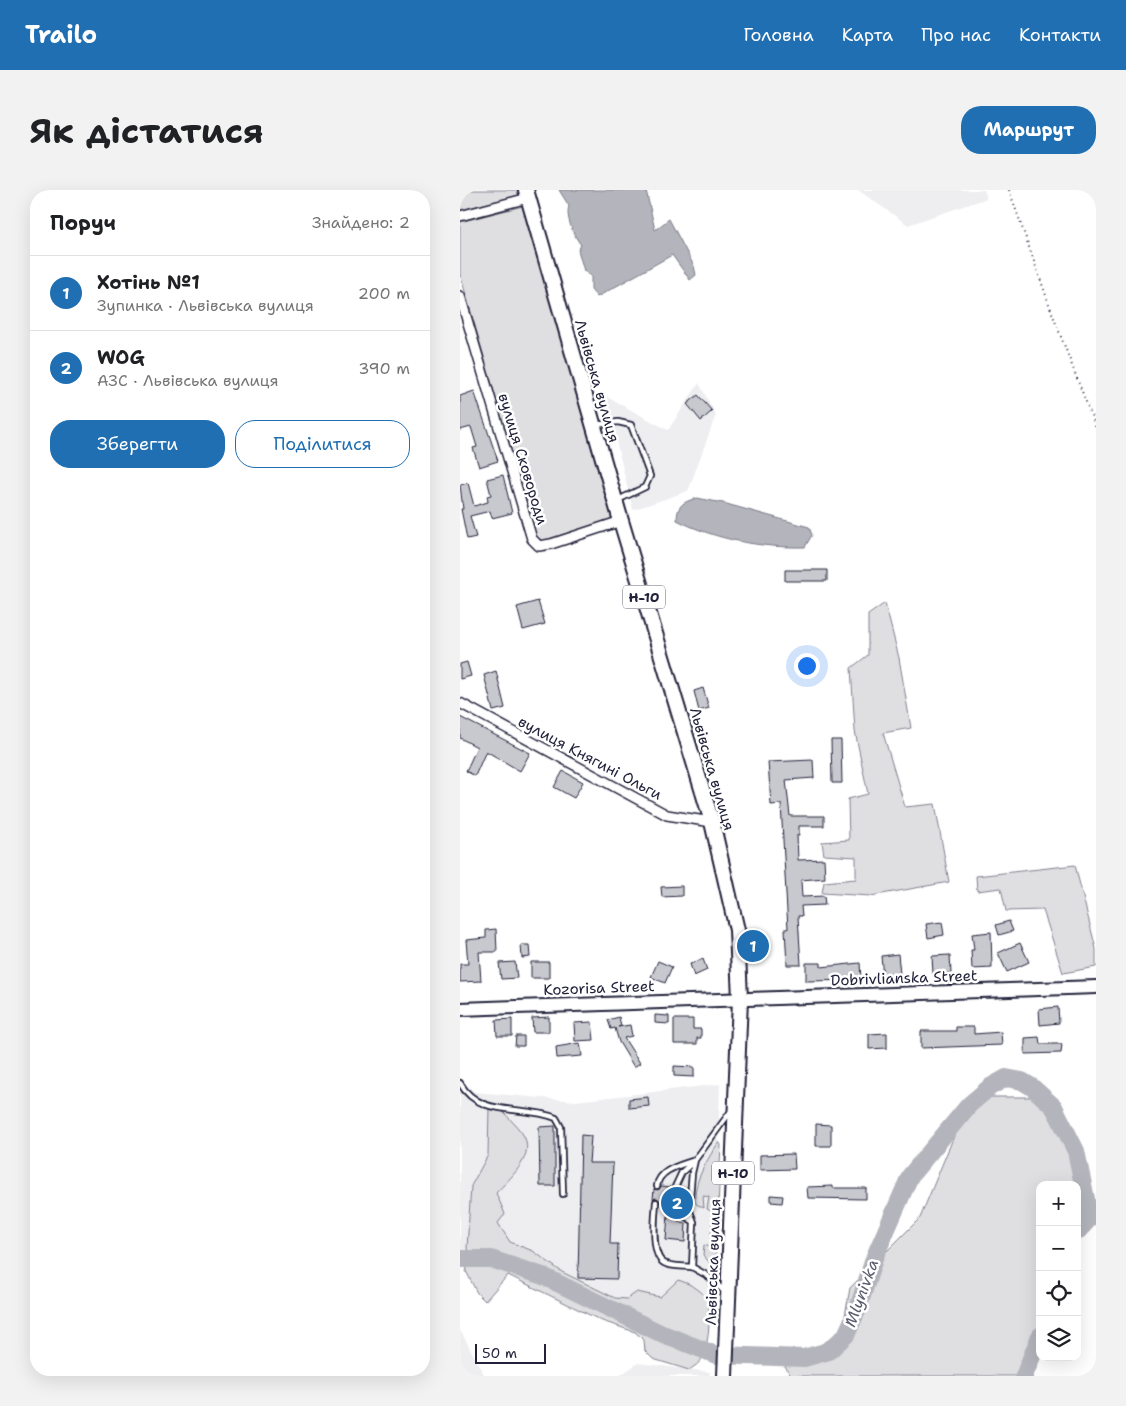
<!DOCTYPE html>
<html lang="uk">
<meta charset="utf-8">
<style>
body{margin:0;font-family:"Shantell Sans",sans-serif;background:#f2f2f2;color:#202124}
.controls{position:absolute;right:15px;bottom:15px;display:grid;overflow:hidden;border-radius:10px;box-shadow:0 5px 20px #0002}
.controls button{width:45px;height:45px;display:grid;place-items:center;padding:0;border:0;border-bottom:1px solid #e0e0e0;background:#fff;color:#202124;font:25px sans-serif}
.scale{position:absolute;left:15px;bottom:12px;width:71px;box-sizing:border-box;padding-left:5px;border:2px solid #22223b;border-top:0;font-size:14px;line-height:18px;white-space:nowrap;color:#22223b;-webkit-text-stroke:4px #fff;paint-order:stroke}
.you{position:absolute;left:346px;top:475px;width:18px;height:18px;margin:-12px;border:4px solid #fff;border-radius:50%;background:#1a73e8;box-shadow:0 0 0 8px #1a73e833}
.badge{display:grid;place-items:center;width:32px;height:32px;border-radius:50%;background:#1f6fb2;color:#fff;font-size:16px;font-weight:700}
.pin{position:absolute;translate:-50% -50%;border:2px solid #fff;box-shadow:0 1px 5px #0006}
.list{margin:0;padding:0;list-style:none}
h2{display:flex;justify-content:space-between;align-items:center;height:65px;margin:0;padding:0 20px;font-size:21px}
h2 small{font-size:16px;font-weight:400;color:#757577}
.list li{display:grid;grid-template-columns:32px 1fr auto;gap:15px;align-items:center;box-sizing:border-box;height:75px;padding:0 20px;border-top:1px solid #e0e0e0}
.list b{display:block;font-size:19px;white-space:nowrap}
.list p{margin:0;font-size:16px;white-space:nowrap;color:#757577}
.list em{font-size:16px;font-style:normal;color:#757577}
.actions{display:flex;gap:10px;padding:15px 20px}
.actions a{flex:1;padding:11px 0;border:1px solid #1f6fb2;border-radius:20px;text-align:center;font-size:18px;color:#1f6fb2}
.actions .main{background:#1f6fb2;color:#fff}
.icon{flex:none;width:28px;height:28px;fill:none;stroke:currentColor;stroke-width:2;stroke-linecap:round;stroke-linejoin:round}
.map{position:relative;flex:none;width:636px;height:1186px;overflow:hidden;border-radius:20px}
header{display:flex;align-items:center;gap:30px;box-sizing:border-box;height:70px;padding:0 25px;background:#1f6fb2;color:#fff}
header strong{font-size:24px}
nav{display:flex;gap:28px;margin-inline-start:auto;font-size:18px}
.intro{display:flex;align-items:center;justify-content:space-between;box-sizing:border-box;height:120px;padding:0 30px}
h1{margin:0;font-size:35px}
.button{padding:12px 22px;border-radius:20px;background:#1f6fb2;color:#fff;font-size:18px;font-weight:700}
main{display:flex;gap:30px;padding:0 30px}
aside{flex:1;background:#fff;border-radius:20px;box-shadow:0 5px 20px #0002}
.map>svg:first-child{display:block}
.built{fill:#eeeef1}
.green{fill:#dfdfe2;stroke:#80808e}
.water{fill:#b4b4bc;stroke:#7a7a88}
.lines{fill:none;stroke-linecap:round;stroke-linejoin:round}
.river{stroke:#b4b4bc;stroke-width:18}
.building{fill:#c8c8cf;stroke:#22223b}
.lane-casing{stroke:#22223b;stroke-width:8}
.street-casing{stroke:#22223b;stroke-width:12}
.secondary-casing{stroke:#22223b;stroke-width:16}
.primary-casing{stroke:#22223b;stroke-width:18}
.path{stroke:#22223b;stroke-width:2;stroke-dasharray:1 4;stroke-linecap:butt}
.lane{stroke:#fff;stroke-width:4.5}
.street{stroke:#fff;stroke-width:9}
.secondary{stroke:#fff;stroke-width:12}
.primary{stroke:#fff;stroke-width:14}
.labels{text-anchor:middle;stroke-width:5;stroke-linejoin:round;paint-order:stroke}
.shield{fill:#fff;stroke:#646476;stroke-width:1}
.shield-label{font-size:14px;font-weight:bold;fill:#22223b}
.street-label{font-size:15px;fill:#22223b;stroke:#fff}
.water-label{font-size:16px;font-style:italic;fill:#5c5c6f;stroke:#fff}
</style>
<header>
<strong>Trailo</strong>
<nav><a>Головна</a><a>Карта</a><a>Про нас</a><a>Контакти</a></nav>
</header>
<div class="intro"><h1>Як дістатися</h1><a class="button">Маршрут</a></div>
<main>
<aside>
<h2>Поруч<small>Знайдено: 2</small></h2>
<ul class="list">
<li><span class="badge">1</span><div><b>Хотінь №1</b><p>Зупинка · Львівська вулиця</p></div><em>200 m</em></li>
<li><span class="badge">2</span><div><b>WOG</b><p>АЗС · Львівська вулиця</p></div><em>390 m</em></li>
</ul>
<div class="actions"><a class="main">Зберегти</a><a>Поділитися</a></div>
</aside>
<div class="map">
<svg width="636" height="1186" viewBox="0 0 636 1186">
<rect width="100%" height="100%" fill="#fff"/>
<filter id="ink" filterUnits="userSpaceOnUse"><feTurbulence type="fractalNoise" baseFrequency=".02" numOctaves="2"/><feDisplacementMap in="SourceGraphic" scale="10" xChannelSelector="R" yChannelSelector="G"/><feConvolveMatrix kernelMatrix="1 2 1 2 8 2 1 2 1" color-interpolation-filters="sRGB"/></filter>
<g filter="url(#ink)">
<path class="built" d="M398,0H524L527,8L448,35Z
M239,193L256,225L228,301L173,320L145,206L208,240Z
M0,890L15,902L116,911L260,894L254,1113L171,1117L71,1074L0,1061Z
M0,1140L25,1186H0Z
M178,1173L250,1182L249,1186H159Z"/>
<path class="green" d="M0,0H58L59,5L0,20Z
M63,16L152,329L82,351L76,346L0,84V32Z
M425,413L439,468L451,538L423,543L445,617L475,614L489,692L411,706L362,703L364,692L396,689V667L364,665L362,652L389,650L388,609L408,604L395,541L391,478L408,465V425Z
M615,675L636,759V777L603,783L583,720L546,721L541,698L517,701L516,686Z
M529,907H577L609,956L620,1006L617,1017V995H580V1132L563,1186H331L325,1176L382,1142L390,1098L460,1028L499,934Z
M29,918L41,920C48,927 56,935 62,943C78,965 49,989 36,1003L45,1024L38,1033L50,1052L73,1061L102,1082L155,1108L167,1109L177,1102L200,1107L218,1090C228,1093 241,1099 247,1109C252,1118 248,1158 243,1167C239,1174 235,1176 229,1180L193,1169L185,1161L184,1150L175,1142L142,1131L48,1085L25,1111L17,1103L6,1081L10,1070L7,1058L11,996L28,965Z
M259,952L261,955L255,1079L243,1065L244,1055L250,1057L253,1022L247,1019L249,1007L243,1006L244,1018L236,1014C231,995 248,968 259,952Z"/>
<path class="water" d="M99,0H186L195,40L209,29L234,76L236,85L230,90L212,65L137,107L131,100V86L124,81L118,60L121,55C114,46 105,27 109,16Z
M237,308L263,313L349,337L352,345L345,357C302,358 256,350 217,330C217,315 223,312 237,308Z"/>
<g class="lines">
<path class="river" d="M0,1069H31L83,1086L198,1142L256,1165L344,1168L369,1161L386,1145L397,1121L415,1066L450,986L509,915L530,897L546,888L562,891L572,897L594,917L616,961L630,1028L617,1042
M564,1186L580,1146"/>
</g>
<path class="building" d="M14,201L38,271L19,277L13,258L17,257L11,237L0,240V206Z
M238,205L252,221L241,231L227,214Z
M43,285L52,323L32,328L30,321L10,326L16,347L7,349L1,319H3L0,295L8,293L14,316L28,312L27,306L31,305L27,289Z
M325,380H367V391H325Z
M78,411L85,434L63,440L57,417Z
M7,472L11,486L0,489V474Z
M36,481L45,518L33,521L24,485Z
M243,498L249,518L239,521L234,501Z
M0,527L70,563L60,581L26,561L15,586L6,581L17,557L0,548Z
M371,550H381L382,593H372Z
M353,570L354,588L326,590L330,626H364V636H339V645H337L338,670L364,669L365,688L341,690L342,707L364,706L365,715L341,716L342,726H338L341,775H327L325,739H328L321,614L311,615L308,572Z
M103,581L123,592L114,608L94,597Z
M222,696V706L202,707L201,697Z
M549,731L553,741L539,745L536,735Z
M482,732L484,745L468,748L466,734Z
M36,739L37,762H19L21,791L0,792V774H8L6,750L26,748V740Z
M531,742L532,778L512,779L511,760H514L512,744Z
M560,753L569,772L547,782L538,763Z
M61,755H69L70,767L62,768Z
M438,764L440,784L423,786L421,766Z
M490,765L491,783L473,784L472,766Z
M243,769L247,780L234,786L230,774Z
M198,771L212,777L205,793L191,787Z
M55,772L57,788L41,789L39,773Z
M71,772H89V788H71Z
M346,773H361V777L400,773L401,790L346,791Z
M598,817L599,833L580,835L579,819Z
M195,825L209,826V834L195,833Z
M89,827V842H73L72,828Z
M159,827L161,836L158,837L170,835L172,846L164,848L180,873L174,877L159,852L155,838L151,839L148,830Z
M52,829V846H37L36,830Z
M214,829H233V839H241V848H237V854H214Z
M132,832L134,850L115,851L114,833Z
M496,837H514V844L541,842L542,855L461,858V841H496Z
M427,843V858L409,859V844Z
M56,846H64V856H55Z
M579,847L580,854H602L601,863L565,864V848Z
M120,853L122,866L97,868L96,857Z
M214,876L234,877V887L214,886Z
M188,907L189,916L169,918V909Z
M356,934L371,935V956H356Z
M95,936V996H80L79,937Z
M121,945L131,946L129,973H153L150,1054H158L157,1089L118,1088Z
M334,964L335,979L300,980V965Z
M201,996L211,997L215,1001L219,997L227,998L225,1014L220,1013V1019L215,1023L219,1028V1032L226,1033L225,1052L206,1050L209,1013L200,1012L197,1008L193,1009L194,999L198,1000Z
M373,996V998H406V1009L348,1008L347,997Z
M311,1005L323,1006L322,1013L311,1012Z"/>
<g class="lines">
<defs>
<path id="lane" d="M135,235L158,232L171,235L190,286L185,297L156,311
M0,893C20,929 63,914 96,928L101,937L103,1004
M197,996C199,979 222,975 235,970
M215,997L222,982L233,972
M196,1012C195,1026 190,1065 204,1073C211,1077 224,1076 232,1077
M219,1023L233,1031
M266,1103L248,1086L232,1077L234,1032L229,1019L232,983L235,970L271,921"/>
<path id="street" d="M0,26L68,8
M0,106L72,349L79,356L91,354L161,331
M0,513L207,625L252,632"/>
<path id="secondary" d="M0,819L636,797"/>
<path id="primary" d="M66,0L161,331L252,632L277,740L280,809L265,1186"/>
</defs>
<use href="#lane" class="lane-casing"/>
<use href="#street" class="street-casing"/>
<use href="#secondary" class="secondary-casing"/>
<use href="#primary" class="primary-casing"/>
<path class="path" d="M549,0L595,131L636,238"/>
<use href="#lane" class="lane"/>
<use href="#street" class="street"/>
<use href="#secondary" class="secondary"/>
<use href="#primary" class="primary"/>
</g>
</g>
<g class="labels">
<g class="shield">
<rect x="163" y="395.5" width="42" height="23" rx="4"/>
<rect x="252" y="971.5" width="42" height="23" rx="4"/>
</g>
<g class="shield-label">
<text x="184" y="412">Н-10</text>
<text x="273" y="988">Н-10</text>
</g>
<g class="street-label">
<text transform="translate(137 191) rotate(74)" y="5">Львівська вулиця</text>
<text transform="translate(63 269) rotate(73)" y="5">вулиця Сковороди</text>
<text transform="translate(130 568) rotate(28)" y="5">вулиця Княгині Ольги</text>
<text transform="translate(252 579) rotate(74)" y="5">Львівська вулиця</text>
<text transform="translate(444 788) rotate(-2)" y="5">Dobrivlianska Street</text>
<text transform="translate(139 798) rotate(-2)" y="5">Kozorisa Street</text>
<text transform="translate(253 1072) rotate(-88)" y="5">Львівська вулиця</text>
</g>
<g class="water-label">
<text transform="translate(401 1103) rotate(-70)" y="6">Mlynivka</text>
</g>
</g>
</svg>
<div class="controls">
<button>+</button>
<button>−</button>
<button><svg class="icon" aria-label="locate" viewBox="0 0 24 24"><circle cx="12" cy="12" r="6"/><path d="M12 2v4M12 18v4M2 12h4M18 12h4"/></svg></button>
<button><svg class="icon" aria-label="layers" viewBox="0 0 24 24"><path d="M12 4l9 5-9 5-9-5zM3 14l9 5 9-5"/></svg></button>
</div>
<div class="scale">50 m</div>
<div class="you"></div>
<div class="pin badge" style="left:293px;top:756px">1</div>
<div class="pin badge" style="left:217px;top:1013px">2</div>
</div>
</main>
